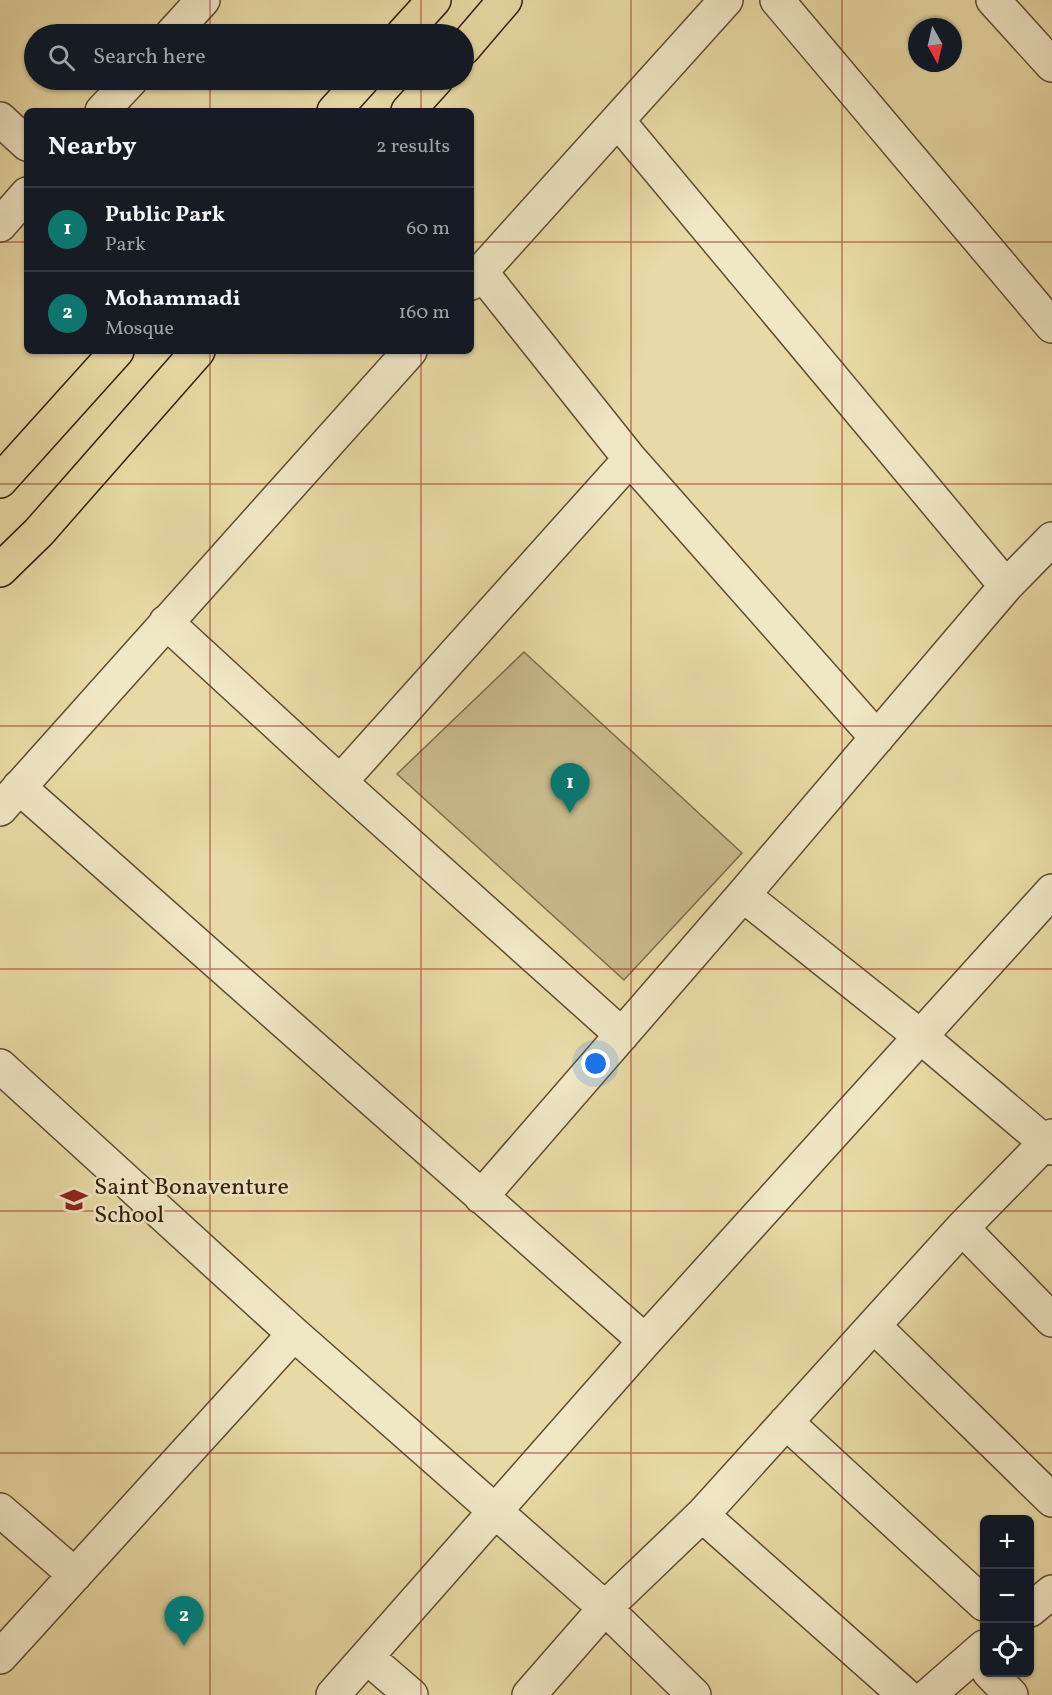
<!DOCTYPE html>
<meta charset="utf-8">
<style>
body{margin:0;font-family:Vollkorn,serif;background:#20242c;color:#f1f3f6}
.controls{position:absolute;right:18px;bottom:18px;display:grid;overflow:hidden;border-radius:9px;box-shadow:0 2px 4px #0004}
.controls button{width:54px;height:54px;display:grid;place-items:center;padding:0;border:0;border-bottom:2px solid #363941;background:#171b24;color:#f1f3f6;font:30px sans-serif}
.compass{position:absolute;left:908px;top:18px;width:54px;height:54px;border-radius:50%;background:#171b24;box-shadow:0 2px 4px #0004;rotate:172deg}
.you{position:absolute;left:596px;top:1064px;width:21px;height:21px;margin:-15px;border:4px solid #fff;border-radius:50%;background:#1a73e8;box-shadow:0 0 0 9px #1a73e833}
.badge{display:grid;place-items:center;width:39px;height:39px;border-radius:50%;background:#0f766e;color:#fff;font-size:20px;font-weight:700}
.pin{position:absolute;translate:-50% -50px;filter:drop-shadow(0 2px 3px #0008)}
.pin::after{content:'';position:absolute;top:32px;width:21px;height:18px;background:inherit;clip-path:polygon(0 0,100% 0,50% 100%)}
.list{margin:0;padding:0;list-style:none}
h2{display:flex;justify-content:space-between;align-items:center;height:78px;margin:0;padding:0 24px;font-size:26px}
h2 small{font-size:20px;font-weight:400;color:#9ea1a6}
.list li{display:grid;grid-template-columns:39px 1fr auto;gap:18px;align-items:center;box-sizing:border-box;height:84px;padding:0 24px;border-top:2px solid #363941}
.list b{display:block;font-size:22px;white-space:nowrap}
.list p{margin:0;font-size:20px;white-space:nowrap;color:#9ea1a6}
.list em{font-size:20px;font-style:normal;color:#9ea1a6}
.icon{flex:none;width:33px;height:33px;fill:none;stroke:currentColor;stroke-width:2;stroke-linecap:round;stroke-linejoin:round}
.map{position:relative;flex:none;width:1052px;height:1695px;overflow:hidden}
.search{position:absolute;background:#171b24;box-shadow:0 2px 4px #0004;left:24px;top:24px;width:450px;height:66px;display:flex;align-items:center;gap:15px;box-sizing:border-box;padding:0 21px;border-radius:33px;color:#9ea1a6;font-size:22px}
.panel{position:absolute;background:#171b24;box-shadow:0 2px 4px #0004;left:24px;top:108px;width:450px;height:246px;border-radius:9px}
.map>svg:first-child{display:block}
.green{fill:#c9ba8c;stroke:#7e6b4c;stroke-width:1.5}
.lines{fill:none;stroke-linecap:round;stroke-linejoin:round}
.minor-casing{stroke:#604c32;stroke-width:36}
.major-casing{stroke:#321c0b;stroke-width:36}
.minor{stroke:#f0e7c5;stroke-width:33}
.major{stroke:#e8daa6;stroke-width:33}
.grid{fill:none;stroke:#8f2418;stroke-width:1.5;stroke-opacity:0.55}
.labels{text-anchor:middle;stroke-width:5;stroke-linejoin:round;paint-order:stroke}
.poi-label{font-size:24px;fill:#321c0b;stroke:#f0e7c5;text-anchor:start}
</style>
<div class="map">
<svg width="1052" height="1695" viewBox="0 0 1052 1695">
<rect width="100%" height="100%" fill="#e8daa6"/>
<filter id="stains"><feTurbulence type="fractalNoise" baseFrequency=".00333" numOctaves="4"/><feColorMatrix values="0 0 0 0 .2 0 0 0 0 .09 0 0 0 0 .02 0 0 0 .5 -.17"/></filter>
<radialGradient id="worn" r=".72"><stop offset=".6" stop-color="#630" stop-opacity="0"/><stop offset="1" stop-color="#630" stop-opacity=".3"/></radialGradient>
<path class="green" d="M524,652L742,853L624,980L397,774Z"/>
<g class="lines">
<defs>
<path id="minor" d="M777,0L1052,326
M993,0L1052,65
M172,34L203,0
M102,111L131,80
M0,119L27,144
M618,121L1006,586
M0,225L27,194
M481,272L630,459L877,738
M471,283L726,0
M166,622L340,782L622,1035
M340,782L630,459
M19,787L645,1341
M0,809L410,351
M743,895L921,1037L1052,1148
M0,1066L294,1334L605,1608L694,1695
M481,1197L743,895L1006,586L1052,539
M962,1228L1052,1320
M874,1326L1052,1500
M786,1422L984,1604
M0,1510L75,1575
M702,1515L905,1695
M1030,1610L1052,1592
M0,1657L294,1334
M367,1657L411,1695
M989,1672L1011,1695
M333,1695L645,1341L1052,891
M529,1695L605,1608L702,1515L962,1228L1052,1136
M929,1695L984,1647"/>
<path id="major" d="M403,34L434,0
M464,48L505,0
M334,111L362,80
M408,111L436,80
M0,481L117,351
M0,570L39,532L198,351"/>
</defs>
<use href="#minor" class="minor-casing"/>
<use href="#major" class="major-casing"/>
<use href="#minor" class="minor"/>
<use href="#major" class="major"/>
</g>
<path class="grid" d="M210,0V34M421,0V34M631,0V1695M842,0V1695M210,80V111M421,80V111M0,242H27M471,242H1052M210,351V1695M421,351V1695M0,484H1052M0,726H1052M0,969H1052M0,1211H1052M0,1453H1052"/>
<defs>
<symbol id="school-bare" viewBox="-9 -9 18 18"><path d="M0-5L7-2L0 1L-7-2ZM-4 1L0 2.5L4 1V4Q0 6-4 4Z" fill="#8f2418" stroke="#f0e7c5" stroke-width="2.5" paint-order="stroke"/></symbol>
</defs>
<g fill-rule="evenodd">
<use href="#school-bare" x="55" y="1181" width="38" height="38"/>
</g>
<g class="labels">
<g class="poi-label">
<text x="94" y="1194">Saint Bonaventure<tspan x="94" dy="28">School</tspan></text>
</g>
</g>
<rect width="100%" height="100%" filter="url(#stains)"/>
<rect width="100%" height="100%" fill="url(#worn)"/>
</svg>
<div class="controls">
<button>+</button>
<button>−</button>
<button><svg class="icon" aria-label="locate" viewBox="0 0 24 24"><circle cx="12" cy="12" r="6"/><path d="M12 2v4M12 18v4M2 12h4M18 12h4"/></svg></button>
</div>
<svg class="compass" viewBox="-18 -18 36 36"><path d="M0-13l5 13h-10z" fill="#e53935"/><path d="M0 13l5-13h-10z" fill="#9ea1a6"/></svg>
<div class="you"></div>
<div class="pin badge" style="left:570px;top:813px">1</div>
<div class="pin badge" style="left:184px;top:1646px">2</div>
<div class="search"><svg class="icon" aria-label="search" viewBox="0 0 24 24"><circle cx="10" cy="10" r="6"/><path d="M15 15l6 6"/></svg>Search here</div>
<section class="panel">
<h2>Nearby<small>2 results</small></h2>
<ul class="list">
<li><span class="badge">1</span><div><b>Public Park</b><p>Park</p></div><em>60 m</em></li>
<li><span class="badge">2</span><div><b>Mohammadi</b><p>Mosque</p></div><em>160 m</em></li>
</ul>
</section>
</div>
